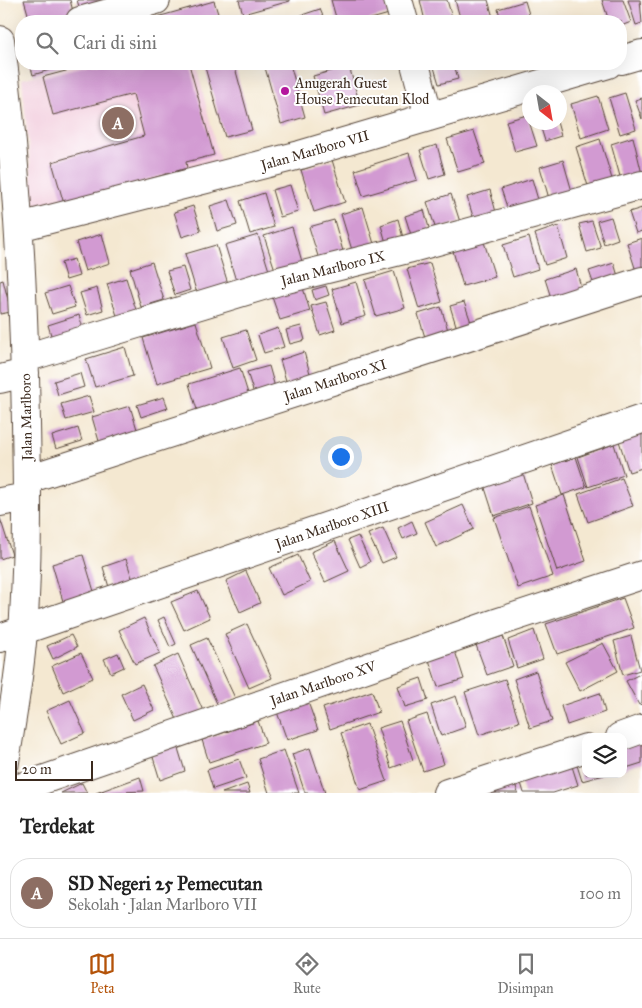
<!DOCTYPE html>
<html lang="id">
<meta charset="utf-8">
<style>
body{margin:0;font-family:"IM FELL Great Primer",serif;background:#f2f2f2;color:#222}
.controls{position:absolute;right:15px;bottom:15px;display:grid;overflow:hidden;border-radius:10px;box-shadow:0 5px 20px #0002}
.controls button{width:45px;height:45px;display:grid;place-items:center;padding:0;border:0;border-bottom:1px solid #e0e0e0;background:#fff;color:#222;font:25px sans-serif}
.compass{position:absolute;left:522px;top:85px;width:45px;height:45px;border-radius:50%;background:#fff;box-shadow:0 5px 20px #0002;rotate:149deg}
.scale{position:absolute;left:15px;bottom:12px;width:78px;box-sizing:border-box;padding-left:5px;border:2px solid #3b2a1e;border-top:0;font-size:14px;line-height:18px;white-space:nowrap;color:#3b2a1e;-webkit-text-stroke:4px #fff;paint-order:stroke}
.you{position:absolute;left:340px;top:456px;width:18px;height:18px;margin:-12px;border:4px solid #fff;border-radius:50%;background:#1a73e8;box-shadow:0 0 0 8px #1a73e833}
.badge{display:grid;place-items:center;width:32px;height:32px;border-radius:50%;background:#b45309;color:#fff;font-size:16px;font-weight:700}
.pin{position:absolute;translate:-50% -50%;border:2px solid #fff;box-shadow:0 1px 5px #0006}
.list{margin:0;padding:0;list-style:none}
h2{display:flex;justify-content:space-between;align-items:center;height:65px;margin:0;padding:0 20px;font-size:21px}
h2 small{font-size:16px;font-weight:400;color:#767676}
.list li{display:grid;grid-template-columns:32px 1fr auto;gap:15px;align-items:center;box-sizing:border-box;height:70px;margin:0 10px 10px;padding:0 10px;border:1px solid #e0e0e0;border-radius:20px}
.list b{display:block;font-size:19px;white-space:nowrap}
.list p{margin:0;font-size:16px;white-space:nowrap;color:#767676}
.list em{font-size:16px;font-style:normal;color:#767676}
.icon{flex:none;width:28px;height:28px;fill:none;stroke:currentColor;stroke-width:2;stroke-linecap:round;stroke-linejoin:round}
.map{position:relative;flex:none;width:642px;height:793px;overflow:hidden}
.search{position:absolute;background:#fff;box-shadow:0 5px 20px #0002;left:15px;right:15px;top:15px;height:55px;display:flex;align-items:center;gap:12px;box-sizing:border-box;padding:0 18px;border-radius:20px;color:#767676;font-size:19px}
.sheet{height:145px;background:#fff}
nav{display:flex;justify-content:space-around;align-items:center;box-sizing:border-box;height:70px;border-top:1px solid #e0e0e0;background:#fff;font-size:14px;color:#767676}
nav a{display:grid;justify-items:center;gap:2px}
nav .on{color:#b45309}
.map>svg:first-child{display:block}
.built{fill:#f3cfde}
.building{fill:#d29ad2}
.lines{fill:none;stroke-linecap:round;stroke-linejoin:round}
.minor-casing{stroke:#574639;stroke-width:30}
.minor{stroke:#fff;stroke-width:28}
.poi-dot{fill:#b5179e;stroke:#fff;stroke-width:2}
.labels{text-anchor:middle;stroke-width:4;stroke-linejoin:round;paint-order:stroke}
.poi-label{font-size:14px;fill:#3b2a1e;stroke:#fff;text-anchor:start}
.street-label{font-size:14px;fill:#3b2a1e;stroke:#fff}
</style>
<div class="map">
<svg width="642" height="793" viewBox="0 0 642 793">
<rect width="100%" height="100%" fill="#fff"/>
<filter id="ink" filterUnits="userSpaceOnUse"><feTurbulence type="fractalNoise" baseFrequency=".02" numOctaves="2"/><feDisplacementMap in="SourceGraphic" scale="10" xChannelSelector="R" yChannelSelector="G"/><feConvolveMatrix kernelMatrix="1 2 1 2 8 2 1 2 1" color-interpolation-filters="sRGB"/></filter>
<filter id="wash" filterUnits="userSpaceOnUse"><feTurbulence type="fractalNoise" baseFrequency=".0096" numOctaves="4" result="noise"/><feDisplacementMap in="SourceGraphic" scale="20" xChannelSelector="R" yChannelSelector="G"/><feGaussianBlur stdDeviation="1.12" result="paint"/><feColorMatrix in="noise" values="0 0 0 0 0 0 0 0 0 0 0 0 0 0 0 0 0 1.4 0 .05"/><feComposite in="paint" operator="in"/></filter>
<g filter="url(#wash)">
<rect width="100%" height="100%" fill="#f4e8d1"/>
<path class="built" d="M80,64H196L221,167L35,216L22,79Z"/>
<g id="blocks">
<path class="building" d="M24,0H70L74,15L51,21H30Z
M77,0H125L81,13Z
M239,0H290V1L243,14Z
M331,0H385L389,14L364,21H337Z
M420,0H447L453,21H425Z
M455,0H488L494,21H461Z
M602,0H623L631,22L621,26V21H609Z
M628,0H640L642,23L636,25Z
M214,1L220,20L143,21Z
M525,1L531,21H501L498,9Z
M320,9L325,21H294L293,18Z
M277,17L279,21H264Z
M30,64H69L33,75Z
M92,64H189L214,155L186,162L187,168L64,204L52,162L144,136L133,94L53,115L43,77Z
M204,64H234L252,130L225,137Z
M264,64H290L305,117L281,124Z
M433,64H454L458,79L439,84Z
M349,66L360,105L324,115L313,76Z
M625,93L636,129L620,134L609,98Z
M598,96L608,129L581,138L571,104Z
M642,98V119L635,100Z
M527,115L537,146L515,152L506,121Z
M539,122H557L561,136L545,141Z
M474,131L485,164L458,172L447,139Z
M633,137L642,174L621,180L611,144Z
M600,139L612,179L588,186L576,147Z
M437,145L445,174L429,179L420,150Z
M409,153L417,180L363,196L355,170Z
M332,160L345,202L314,212L301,170Z
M563,160L573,195L550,202L540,167Z
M532,179L541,210L511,219L501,189Z
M290,185L298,212L280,217L272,190Z
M490,190L497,216L475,223L467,197Z
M264,193L274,227L250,234L240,201Z
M451,194L460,222L436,230L427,202Z
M229,200L237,225L217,231L210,206Z
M193,206L201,231L182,237L174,212Z
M363,207L377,254L355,260L341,214Z
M642,208V231L636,233L629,212Z
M424,210L431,235L413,241L405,216Z
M611,217L618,239L604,244L597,221Z
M398,219L405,245L388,250L381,225Z
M334,220L345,258L321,266L309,227Z
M592,221L601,248L587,252L579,224Z
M558,226L567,258L545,265L535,234Z
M292,227L303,265L276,273L264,236Z
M102,234L110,263L85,271L76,242Z
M258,235L270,274L237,284L225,245Z
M529,237L538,269L513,277L503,245Z
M642,238V273L637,274L627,243Z
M484,242L495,277L463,286L453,251Z
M216,245L229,287L198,297L185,254Z
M74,259L79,276L66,280L61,263Z
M152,262L164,300L141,307L130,269Z
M430,263L442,302L419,309L407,269Z
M614,263L620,283L596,291L589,271Z
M183,267L190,290L175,295L167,271Z
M576,269L584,298L554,307L545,279Z
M394,271L405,308L376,316L365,280Z
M126,278L137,313L118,319L107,284Z
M3,280L11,312L0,314V281Z
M356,282L366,316L342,323L332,289Z
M68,286L75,307L52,314L45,293Z
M326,286L329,295L315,300L312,290Z
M97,288L103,310L87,315L80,293Z
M303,288L310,311L280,320L272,297Z
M326,302L335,330L320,335L311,306Z
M464,302L474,331L459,335L450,306Z
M441,307L450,337L427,344L418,314Z
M79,315L85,335L54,345L48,325Z
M196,322L210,368L157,384L143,338Z
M301,326L305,340L290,344L286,330Z
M278,328L284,347L264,353L258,335Z
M246,330L256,360L233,368L223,337Z
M125,347L133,376L95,387L86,359Z
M304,352L313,384L289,391L280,360Z
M269,366L276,391L255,397L247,372Z
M240,368L250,400L199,416L189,384Z
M80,373L84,387L58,395L54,381Z
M89,396L94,412L66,420L61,404Z
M164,397L168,408L141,417L137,405Z
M130,406L139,436L101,448L92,417Z
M78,428L82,441L56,449L52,436Z
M642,431V468L629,472L618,438Z
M614,444L624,475L588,487L578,457Z
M576,457L586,487L562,495L552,465Z
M523,473L532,503L494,516L484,485Z
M622,478L633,506L588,522L578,494Z
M564,495L586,561L557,571L535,505Z
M463,505L474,529L436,547L425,522Z
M529,506L553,576L518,588L494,518Z
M0,518L12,555L0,559Z
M412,521L417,533L403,539L398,528Z
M383,528L396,557L382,563L368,534Z
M358,536L370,562L360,567L348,540Z
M335,541L349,571L325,582L311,552Z
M83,555L96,598L65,608L52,564Z
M298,555L310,582L282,595L269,568Z
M126,559L135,587L111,594L103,567Z
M246,571L260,603L240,612L226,581Z
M198,591L210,618L184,630L171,602Z
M623,598L634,628L557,654L546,624Z
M164,617L176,644L170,647L158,620Z
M144,618L160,653L135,664L119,630Z
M247,624L272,678L249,688L225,634Z
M534,630L543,659L517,668L508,640Z
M71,635L77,647L53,659L47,646Z
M503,636L513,666L487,675L476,645Z
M631,636L640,670L623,675L614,641Z
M207,638L235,698L218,706L191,645Z
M603,643L618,671L580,691L565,662Z
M454,648L464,679L438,687L428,657Z
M81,653L93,678L63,692L52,666Z
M118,653L124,667L111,673L104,659Z
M178,654L204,713L179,724L153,666Z
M536,671L552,721L530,728L514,679Z
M642,673V704L639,705L626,681Z
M421,678L428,700L405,707L398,686Z
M505,679L519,722L479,735L465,692Z
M142,684L154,710L133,720L121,694Z
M372,691L379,712L330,729L323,708Z
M600,693L605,712L567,725L561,706Z
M456,696L466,727L441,736L431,705Z
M70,700L85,733L61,744L46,711Z
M308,702L318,730L287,740L277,712Z
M427,714L444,764L423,771L406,721Z
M258,721L266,743L209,762L202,740Z
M400,721L413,760L391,768L378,728Z
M367,724L387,781L360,790L341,733Z
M642,736V763L623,769V742Z
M177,745L185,771L160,780L152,754Z
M310,748L325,793H305L292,754Z
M284,750L299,793H269L258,759Z
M586,755V774L604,775L582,781L575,759Z
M239,759L246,778L213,789L207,770Z
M570,760L578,785L553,793H524L519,776Z
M140,777L144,791L96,793Z
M513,777L518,793H481Z
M82,783L87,793H61Z
M247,784L250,793H222Z"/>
</g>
</g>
<g filter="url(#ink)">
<use href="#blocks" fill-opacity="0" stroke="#574639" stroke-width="1"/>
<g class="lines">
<defs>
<path id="minor" d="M398,0L404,21
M80,21L156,0
M0,40C16,152 22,265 25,377C27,462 29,547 23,631C19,686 8,739 0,793
M621,60L642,54
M415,64L429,117
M19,227L300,155L608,64
M25,358L279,281L408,249L642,185
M0,379L25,373
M28,479L642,281
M0,502L27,497
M0,638L642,419
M620,737L642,729
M5,793L496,623L642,575
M447,793L586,748"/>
</defs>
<use href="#minor" class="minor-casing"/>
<use href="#minor" class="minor"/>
</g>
</g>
<circle class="poi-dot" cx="285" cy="91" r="5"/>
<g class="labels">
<g class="poi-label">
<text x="295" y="88">Anugerah Guest<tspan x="295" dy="16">House Pemecutan Klod</tspan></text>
</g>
<g class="street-label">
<text transform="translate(315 150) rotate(-16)" y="5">Jalan Marlboro VII</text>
<text transform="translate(333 268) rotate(-14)" y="5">Jalan Marlboro IX</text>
<text transform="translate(335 380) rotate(-18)" y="5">Jalan Marlboro XI</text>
<text transform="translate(26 417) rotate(-91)" y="5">Jalan Marlboro</text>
<text transform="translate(332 525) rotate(-19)" y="5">Jalan Marlboro XIII</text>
<text transform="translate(323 683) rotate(-19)" y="5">Jalan Marlboro XV</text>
</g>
</g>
</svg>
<div class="controls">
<button><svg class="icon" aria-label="layers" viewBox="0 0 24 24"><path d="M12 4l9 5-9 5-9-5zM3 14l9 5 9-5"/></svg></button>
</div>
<svg class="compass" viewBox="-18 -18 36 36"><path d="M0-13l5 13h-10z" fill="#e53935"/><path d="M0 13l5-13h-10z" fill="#767676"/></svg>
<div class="scale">20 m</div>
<div class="you"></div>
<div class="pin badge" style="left:118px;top:123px;background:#8d6e63">A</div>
<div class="search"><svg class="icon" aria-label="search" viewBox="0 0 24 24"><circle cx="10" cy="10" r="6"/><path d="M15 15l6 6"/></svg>Cari di sini</div>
</div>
<section class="sheet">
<h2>Terdekat<small></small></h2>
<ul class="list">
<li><span class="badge" style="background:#8d6e63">A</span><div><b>SD Negeri 25 Pemecutan</b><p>Sekolah · Jalan Marlboro VII</p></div><em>100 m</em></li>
</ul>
</section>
<nav>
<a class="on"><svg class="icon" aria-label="map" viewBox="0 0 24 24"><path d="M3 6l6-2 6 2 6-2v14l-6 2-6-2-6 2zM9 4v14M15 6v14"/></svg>Peta</a>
<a><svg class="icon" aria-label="directions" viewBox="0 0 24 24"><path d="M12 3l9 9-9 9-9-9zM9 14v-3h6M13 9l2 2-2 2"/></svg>Rute</a>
<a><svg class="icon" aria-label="saved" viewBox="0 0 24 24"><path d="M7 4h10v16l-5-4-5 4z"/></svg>Disimpan</a>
</nav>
